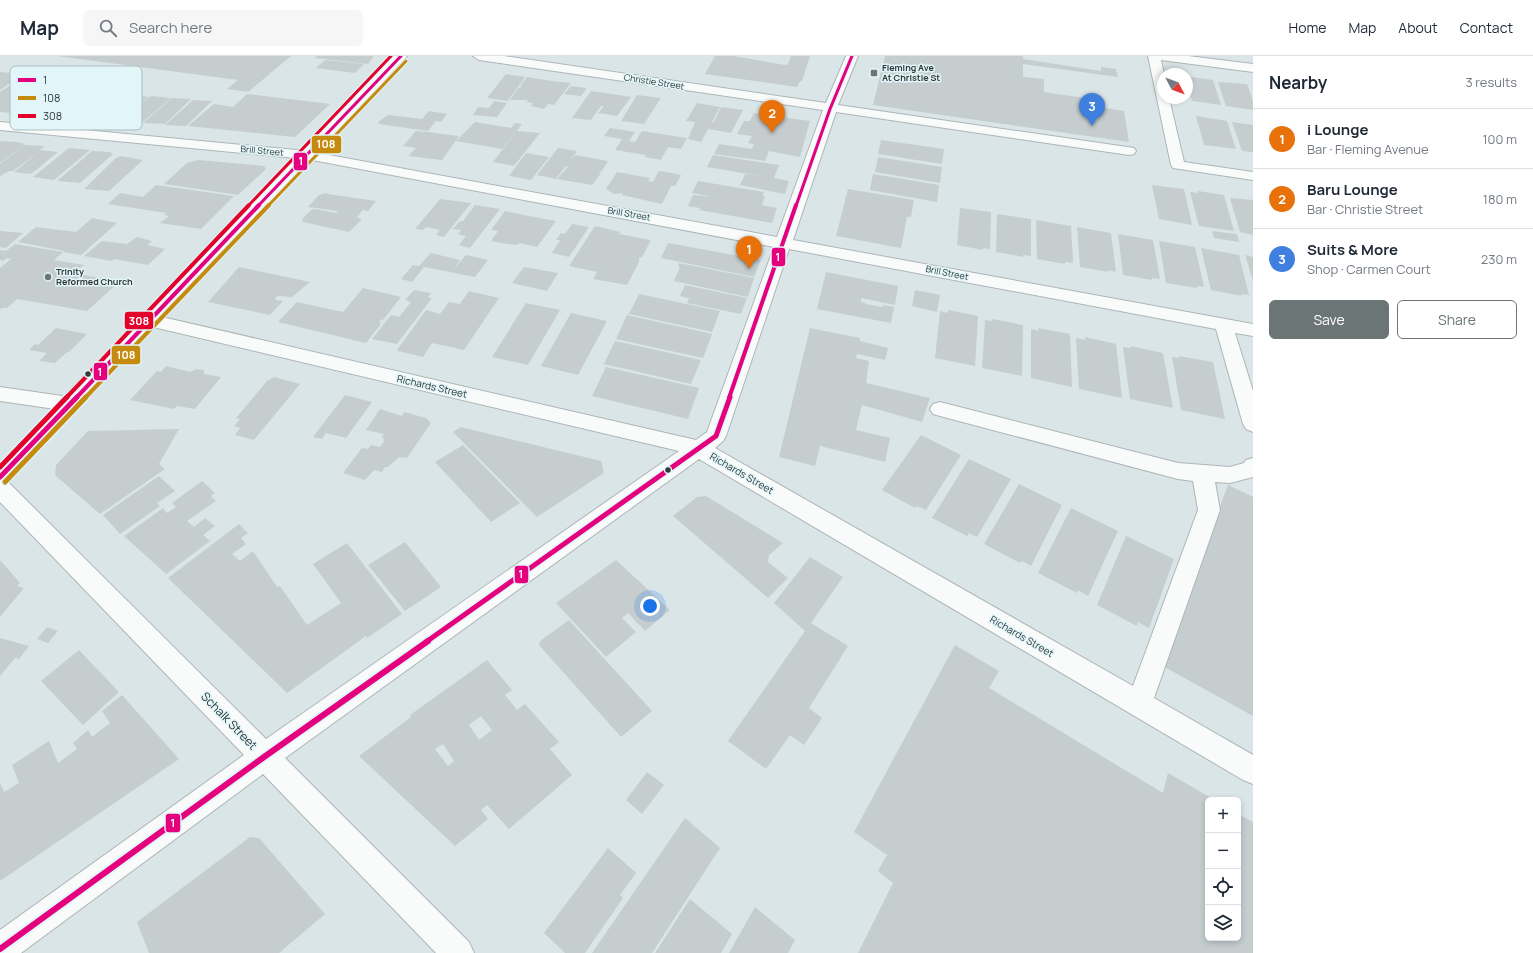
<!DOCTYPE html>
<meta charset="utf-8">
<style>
body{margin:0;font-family:Manrope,sans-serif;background:#f6f6f7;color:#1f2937}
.controls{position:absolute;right:12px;bottom:12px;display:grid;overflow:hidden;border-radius:6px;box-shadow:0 2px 6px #0003}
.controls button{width:36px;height:36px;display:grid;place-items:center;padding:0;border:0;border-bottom:1px solid #e0e1e3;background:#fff;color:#1f2937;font:20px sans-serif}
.compass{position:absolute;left:1157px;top:12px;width:36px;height:36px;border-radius:50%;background:#fff;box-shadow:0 2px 6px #0003;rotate:131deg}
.you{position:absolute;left:650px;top:550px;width:14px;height:14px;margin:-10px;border:3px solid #fff;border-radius:50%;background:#1a73e8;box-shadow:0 0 0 6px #1a73e833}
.badge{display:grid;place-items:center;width:26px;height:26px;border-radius:50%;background:#6c7576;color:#fff;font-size:13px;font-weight:700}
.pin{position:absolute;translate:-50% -33px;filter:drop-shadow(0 1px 2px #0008)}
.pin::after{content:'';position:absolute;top:21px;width:14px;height:12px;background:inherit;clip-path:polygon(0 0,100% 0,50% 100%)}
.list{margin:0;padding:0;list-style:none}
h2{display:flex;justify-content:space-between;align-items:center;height:52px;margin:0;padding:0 16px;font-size:17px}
h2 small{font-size:13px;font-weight:400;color:#747a83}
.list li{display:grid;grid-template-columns:26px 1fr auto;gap:12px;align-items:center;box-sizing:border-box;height:60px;padding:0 16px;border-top:1px solid #e0e1e3}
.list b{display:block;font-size:15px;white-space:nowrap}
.list p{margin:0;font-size:13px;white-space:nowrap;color:#747a83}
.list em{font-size:13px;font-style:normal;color:#747a83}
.actions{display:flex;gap:8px;padding:12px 16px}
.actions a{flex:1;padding:9px 0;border:1px solid #6c7576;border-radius:6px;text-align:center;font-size:14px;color:#6c7576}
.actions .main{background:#6c7576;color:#fff}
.icon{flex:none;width:22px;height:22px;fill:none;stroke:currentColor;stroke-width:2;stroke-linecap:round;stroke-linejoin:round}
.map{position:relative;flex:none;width:1253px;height:897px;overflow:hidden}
header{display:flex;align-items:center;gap:24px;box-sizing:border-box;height:56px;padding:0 20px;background:#fff;border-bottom:1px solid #e0e1e3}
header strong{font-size:19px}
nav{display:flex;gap:22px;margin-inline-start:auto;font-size:14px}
.search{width:280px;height:36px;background:#f6f6f7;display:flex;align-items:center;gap:10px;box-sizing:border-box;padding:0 14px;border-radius:6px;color:#747a83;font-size:15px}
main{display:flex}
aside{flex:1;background:#fff}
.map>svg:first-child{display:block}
.building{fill:#c5cdcf;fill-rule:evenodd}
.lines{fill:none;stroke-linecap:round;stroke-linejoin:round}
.minor-casing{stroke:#adb5b7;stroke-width:2}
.major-casing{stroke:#adb5b7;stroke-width:2}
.minor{fill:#f9fbfb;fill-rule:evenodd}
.major{fill:#f9fbfb;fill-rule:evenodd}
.bus-1-far3-casing{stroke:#e2f6fa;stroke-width:5}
.bus-1-far2-casing{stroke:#e2f6fa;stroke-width:6}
.bus-1-far1-casing{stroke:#e2f6fa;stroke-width:8}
.bus-1-casing{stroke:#e2f6fa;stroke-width:10}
.bus-2-far2-casing{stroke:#e2f6fa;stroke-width:5}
.bus-2-far1-casing{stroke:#e2f6fa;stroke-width:6}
.bus-2-casing{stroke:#e2f6fa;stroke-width:8}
.bus-3-far2-casing{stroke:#e2f6fa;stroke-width:5}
.bus-3-far1-casing{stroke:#e2f6fa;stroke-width:6}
.bus-3-casing{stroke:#e2f6fa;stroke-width:8}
.bus-1-far3{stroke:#e5007d;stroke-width:3}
.bus-1-far2{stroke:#e5007d;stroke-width:4}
.bus-1-far1{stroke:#e5007d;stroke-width:5}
.bus-1{stroke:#e5007d;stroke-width:6}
.bus-2-far2{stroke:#c58a0e;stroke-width:3}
.bus-2-far1{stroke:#c58a0e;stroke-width:4}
.bus-2{stroke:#c58a0e;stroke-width:5}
.bus-3-far2{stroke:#e4002b;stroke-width:3}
.bus-3-far1{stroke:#e4002b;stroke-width:4}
.bus-3{stroke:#e4002b;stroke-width:5}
.poi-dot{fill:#6c7576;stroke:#e2f6fa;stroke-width:1.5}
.bus-dot{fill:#303839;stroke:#e2f6fa;stroke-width:1.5}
.labels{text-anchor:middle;stroke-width:3;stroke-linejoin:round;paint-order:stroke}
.far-poi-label{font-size:9px;font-weight:bold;fill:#303839;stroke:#e2f6fa;text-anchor:start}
.far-street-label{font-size:9px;fill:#303839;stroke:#e2f6fa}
.street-label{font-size:10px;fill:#303839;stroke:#e2f6fa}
.near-street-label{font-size:12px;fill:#303839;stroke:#e2f6fa}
.key{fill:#e2f6fa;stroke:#adbdc0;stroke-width:1}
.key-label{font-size:11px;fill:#303839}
.line-badge{stroke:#e2f6fa;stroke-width:1.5}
.badge-label{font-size:11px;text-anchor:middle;font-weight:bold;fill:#fff}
</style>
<header>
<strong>Map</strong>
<div class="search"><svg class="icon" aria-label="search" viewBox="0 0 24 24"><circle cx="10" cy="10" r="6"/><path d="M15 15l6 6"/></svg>Search here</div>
<nav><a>Home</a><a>Map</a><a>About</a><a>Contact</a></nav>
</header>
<main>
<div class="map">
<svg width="1253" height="897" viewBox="0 0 1253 897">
<rect width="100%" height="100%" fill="#dae5e7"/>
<path class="building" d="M57,0H291L248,36L227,33L238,24Z
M317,0H374L368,8L315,2Z
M715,0H734L785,9L788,8L791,0H810L802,25H800L797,31L705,18Z
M885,0H1023V3L1101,15V11L1116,13L1118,21L1023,8V21L1044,23V36L1105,45V52L1124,55L1129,86L873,49Z
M325,4L364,8L355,17L316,12Z
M0,16L23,18L0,34Z
M506,18L525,21L508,45L487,42Z
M527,21L552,25L571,27L554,49L548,48L544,53L531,50L533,47L526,46L528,44H510L518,32L522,31L520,30Z
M1191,21L1213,24L1221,49L1192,45L1187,28V22Z
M1218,26L1247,28L1253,45V54L1226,50Z
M11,29L28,30L18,39L30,31L46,32L11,57L0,56V36Z
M571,30L587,32L581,40L564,38Z
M591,35L612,38L631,41L617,60L598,57L604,50H601L591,64L572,62Z
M247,38L330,48L295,81L188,70L214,48L233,51Z
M131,39L149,41L122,64L103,62Z
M637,39L661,42L644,68L621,65Z
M151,40L171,42L144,65H122Z
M172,42L191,43L165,68L143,67Z
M193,44L212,45L186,70L165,69Z
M494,45L507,47L497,61L473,59L478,51L489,52Z
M697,47L720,51L712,66H714L721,51L743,54L731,77L708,73L701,86L688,83L695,66L686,65Z
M429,55L447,58L441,66L436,65L428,75L379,68L378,66L388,59L422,63Z
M754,57L810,65L800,101L769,95L765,105L714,98L719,88L752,93L754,88L748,87L752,80L737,78L744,65H750Z
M1196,60L1227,65L1236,93L1204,89Z
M475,66L511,72L515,67L522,68L517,75L540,77L514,110L493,106L516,76L502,93L456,85Z
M1232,66L1253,69V96L1242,95Z
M610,72L635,76L629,85L635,86L642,75L687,82L681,93L668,91L661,104L645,101L646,99L615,94L622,83L604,80Z
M416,75L428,76L459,80L442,104L408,100L416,92L403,90Z
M881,84L944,93L942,108L878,98Z
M0,85L17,86L25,88L0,107Z
M24,89L45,90L40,94L58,96L31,118L14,116L40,95L13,115H9L0,120V108Z
M69,92L90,94L54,124L33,121Z
M558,92L577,95L569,106L575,99L608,105L602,115L599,116L601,117L592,129L557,123L568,111L566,110L556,123L537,119Z
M92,95L110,96L113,98L80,127L57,125Z
M526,97L549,101L531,124L509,120Z
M713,99L779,109L774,122L789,125L785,138L740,129L745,118L760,120L707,111Z
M121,100L143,104L109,135L84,133L116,102Z
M878,101L942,111L940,127L875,116Z
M198,104L264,110L266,113L238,139L164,128L187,107Z
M661,115L681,119L675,130H671L662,148L622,139L623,137L614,138L606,133L617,116L650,122L648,125L653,126L658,116Z
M873,118L939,129L937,146L870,134Z
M698,125L764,136L762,140H765L762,149L777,152L772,167L699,154L700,152L688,150L693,139L713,141L692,137Z
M156,129L234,140L201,173L160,167L169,160L164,159L166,157L108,148L120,137L143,141Z
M1152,129L1184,133L1192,169L1159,163Z
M848,133L914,144L911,161H907L901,192L836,180Z
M1198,135L1224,139L1234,175L1199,170L1190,136L1198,137Z
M326,137L328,138L376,145L368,155L363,154L357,161L350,159L362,163L349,176L303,166L302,163L311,154L315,153L336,157L338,155L308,151L319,139Z
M1230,142L1253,144V179L1240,176Z
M440,143L471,147L444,181L436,179L440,174L426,171L423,174L415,173Z
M475,149L500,153L470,192L459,189L466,180L458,178L461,174L453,173L460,165H463Z
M960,152L991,156L990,193L983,192V194L957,189Z
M505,155L529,160L556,165L537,191L519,187L518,189L508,188L491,185L498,175L491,174Z
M997,158L1031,163V200L1023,199V201L996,196Z
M92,162L117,167L81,199L63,196L54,204L84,209L74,217L119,226L87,255L17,243L7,252H2L0,254V212L11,203L7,202L3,205L0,204V194L6,195L15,188L63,196L64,195L18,186L36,171L76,176Z
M1036,164L1071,170L1073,207L1065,206V208L1037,203Z
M572,168L589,171L569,201L552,197L560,184H556L561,177L565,178Z
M595,170L620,176L619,178L651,184L642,201L639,202V206L627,229L593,223L597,216L569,210Z
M1077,171L1111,177L1116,216L1108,214L1109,216L1080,211Z
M0,175L23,177L6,192L0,191Z
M1212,175L1237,178L1239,186L1214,182Z
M1118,178L1153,184L1160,223L1152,222V224L1123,219Z
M137,181L152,185L147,189L165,193L148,209L114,203L111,205L84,200L102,185L127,188Z
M1159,185L1195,191L1204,231L1197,230V232L1166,227Z
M668,187L761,204L754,221L661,202Z
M1201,192L1239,199L1249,239L1241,238L1242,240L1211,234Z
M431,197L460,204L453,214L466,199L488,204L475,221L424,211L412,226L401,223L413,209L419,210Z
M1245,199L1253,201V225Z
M679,207L754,222L748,241L674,225L680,211L678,210Z
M239,211L310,226L292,241L278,240L275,242L276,244L283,245L270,259L208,246Z
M524,211L558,217L547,235L512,227Z
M826,216L898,230L895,249L861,242V246L866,247L865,248L882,251L883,249L894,251L891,267L817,253Z
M685,229L747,242L741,258L687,247L689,242L680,240Z
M363,232L401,241L384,263L379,265L381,268L366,287L278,266L297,246L343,256Z
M414,234L431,237L428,241L432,242L397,288L372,283L391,259L399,261L411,246L405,244Z
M915,234L940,239L937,256L912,250Z
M469,235L499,242L464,294L432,287L423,301L398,295L397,294L426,254L440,258L449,246L460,248Z
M639,238L720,255L712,276L629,258Z
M526,247L560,254L528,309L492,301Z
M948,254L978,260L975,310L935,302L940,255L948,257Z
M571,257L607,265L578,319L541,310Z
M627,259L712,278L703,302L616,283Z
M992,263L1023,269L1022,320L982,312L985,264L992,265Z
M56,272L87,278L69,296H67L55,307L39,305L47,297L29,294L35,288L38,289Z
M810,272L860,282V285L888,292L885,304L857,298L856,302L869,305L866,327L930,342L922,366L862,349L856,374L890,382L885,406L820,390L815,410L779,401Z
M1038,272L1070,278L1072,331L1031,322V273L1039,275Z
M1085,281L1116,288L1122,342L1079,333L1076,282L1085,284Z
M615,285L701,304L691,328L604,308Z
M1131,290L1163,297L1173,352L1130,343L1123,291L1131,292Z
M1179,300L1213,306L1225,363L1181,354L1172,301L1180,302Z
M166,310L190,316L197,313L204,314V318L221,321L195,353L177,350L174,353L130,344L157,315L161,316Z
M606,311L699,332L688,363L592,340Z
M274,321L300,328L254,384L235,379L240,372L234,370L240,363L236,362L267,325Z
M345,339L372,346L346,382L326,377L322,383L313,381Z
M380,353L402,360L404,356L426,362L431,367L407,402L399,401L388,411H385L382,416L374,414L365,424L343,417L362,392L368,393L371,389L380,391L385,384L382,381L384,378L366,374Z
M461,371L601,405L604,417L537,461L453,376Z
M179,373L159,408L165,413L100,458L55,419L56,409L88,375Z
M921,379L961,399L926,454L917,450L915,452L882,434Z
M463,389L520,447L491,466L435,406Z
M969,403L1011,423L977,481L969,477L967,480L932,462Z
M159,420L175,435L157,447L160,450L120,478L103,459Z
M202,425L215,437L211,440L216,445L187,465L194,471L205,462L215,470L203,479L210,485L166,518L124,480L163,452L167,457L176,451L172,447Z
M1019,428L1062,449L1031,510L1022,505L1020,507L984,488Z
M1228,429L1253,441V660L1161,609Z
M706,440L783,487L769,499L768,506L788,522L768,542L673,460L697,441Z
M1071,452L1118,475L1088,540L1078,534L1077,537L1038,517Z
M239,468L248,477L241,482L246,488L232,498L240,505L253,495L277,531L280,530L307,569L341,547L313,508L347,487L402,558L367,582L366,580L287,637L168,522Z
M1126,480L1174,503L1149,572L1138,566L1137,570L1097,549Z
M405,486L441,531L405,555L368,509Z
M810,501L843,521L811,567L848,590L809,652L822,662L804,689L790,679L766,713L728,685L805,575L774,547Z
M0,504L20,527L17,530L24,532L0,561Z
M616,504L670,554L645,575L628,557L622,562L636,576L606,601L556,547Z
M569,564L652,655L621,681L539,589L540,585Z
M47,571L58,575L48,587L37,583Z
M0,582L29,590L19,603L15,602L0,620Z
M955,589L999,615L989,632L1163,737L1168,717L1215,744H1208V882H1238V758L1253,766V897H858L893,827L878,815L887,799L854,776Z
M79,594L119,636L83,669L41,625Z
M487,604L512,634L505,639L517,654L525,648L559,686L550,693L572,719L509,773L487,749L481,754L488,763L455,790L359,700L411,661L410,659ZM481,660L492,674L479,684L469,669ZM443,688L454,705L448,710L435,693Z
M122,639L179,703L0,825V727L4,736L19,727L12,709L49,685L58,707L77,693L73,687L88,674L92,681L110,667L102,655Z
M647,716L664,729L642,758L626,744Z
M685,762L720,792L652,897H592Z
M250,781L259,782L325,858L279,897H149L137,866Z
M608,792L636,817L620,839L623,842L585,897H565L544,877Z
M690,843L732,878L721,897H655Z
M755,851L795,884L788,897H729Z"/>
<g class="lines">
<defs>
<path id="minor" d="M473,0H504L826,47L846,0H858L838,49L1134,92L1136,95L1134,98L1129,99L836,56L793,184L1253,268V280L1235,277L1253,335V376L1246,373L1243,368L1216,273L789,193L726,380L723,385L715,392L1133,630L1198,454L1193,425L1178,423L940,360L933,358L930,353L933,348L940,346L1178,407L1230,411L1244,407L1246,404L1253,402V421L1230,427L1215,426L1220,454L1154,642L1253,699V728L1243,724L699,403L285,702L469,886L474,897H436L263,718L21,897H0V874L244,699L0,446V423L8,426L266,683L679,395L149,270L143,268L140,264L143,260L149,258L696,384L707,376L774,191L307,103L0,74V66L307,95L777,181L823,54L479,4Z
M1148,0H1188L1253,8V16L1161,4L1164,18L1163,42H1169L1184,106L1253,116V124L1173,112L1171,109Z
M0,331L69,341L76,343L79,348L76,353L69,355L0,345Z"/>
<path id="major" d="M394,0H407L8,427L0,429V407Z"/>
</defs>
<use href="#minor" class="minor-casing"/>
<use href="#major" class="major-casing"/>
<use href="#minor" class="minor"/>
<use href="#major" class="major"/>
<defs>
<path id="bus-1-far3" d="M258,150L401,0
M796,150L830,53L852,0"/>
<path id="bus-1-far2" d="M76,342L259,149
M729,342L796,149"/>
<path id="bus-1-far1" d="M0,421L77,341
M426,586L716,380L730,341"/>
<path id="bus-1" d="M0,893L264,701L428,585"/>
<path id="bus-2-far2" d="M268,150L406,5"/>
<path id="bus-2-far1" d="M85,342L269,149"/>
<path id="bus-2" d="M5,426L86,341"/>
<path id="bus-3-far2" d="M248,150L391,0"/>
<path id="bus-3-far1" d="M66,342L249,149"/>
<path id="bus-3" d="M0,411L67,341"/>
</defs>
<use href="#bus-1-far3" class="bus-1-far3-casing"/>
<use href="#bus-1-far2" class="bus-1-far2-casing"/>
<use href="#bus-1-far1" class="bus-1-far1-casing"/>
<use href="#bus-1" class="bus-1-casing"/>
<use href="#bus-2-far2" class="bus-2-far2-casing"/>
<use href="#bus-2-far1" class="bus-2-far1-casing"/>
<use href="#bus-2" class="bus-2-casing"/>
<use href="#bus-3-far2" class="bus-3-far2-casing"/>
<use href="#bus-3-far1" class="bus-3-far1-casing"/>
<use href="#bus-3" class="bus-3-casing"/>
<use href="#bus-1-far3" class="bus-1-far3"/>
<use href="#bus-1-far2" class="bus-1-far2"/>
<use href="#bus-1-far1" class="bus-1-far1"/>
<use href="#bus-1" class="bus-1"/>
<use href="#bus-2-far2" class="bus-2-far2"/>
<use href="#bus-2-far1" class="bus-2-far1"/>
<use href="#bus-2" class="bus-2"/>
<use href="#bus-3-far2" class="bus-3-far2"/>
<use href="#bus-3-far1" class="bus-3-far1"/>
<use href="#bus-3" class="bus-3"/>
</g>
<g class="poi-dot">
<rect x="870" y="13" width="8" height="8" rx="2"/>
<circle cx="48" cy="221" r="4"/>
</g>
<g class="bus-dot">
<circle cx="88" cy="318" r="3.5"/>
<circle cx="668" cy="414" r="3.5"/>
</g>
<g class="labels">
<g class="far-poi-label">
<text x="882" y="15">Fleming Ave<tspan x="882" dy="10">At Christie St</tspan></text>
<text x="56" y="219">Trinity<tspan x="56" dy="10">Reformed Church</tspan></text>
</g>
<g class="far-street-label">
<text transform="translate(654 26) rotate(9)" y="3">Christie Street</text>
<text transform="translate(262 95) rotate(5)" y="3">Brill Street</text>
<text transform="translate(629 158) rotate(10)" y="3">Brill Street</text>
<text transform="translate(947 217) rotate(11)" y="3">Brill Street</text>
</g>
<g class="street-label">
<text transform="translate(432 330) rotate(13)" y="4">Richards Street</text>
<text transform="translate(742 417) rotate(30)" y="4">Richards Street</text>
<text transform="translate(1022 580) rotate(30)" y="4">Richards Street</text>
</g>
<g class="near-street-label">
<text transform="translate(229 665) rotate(46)" y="4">Schalk Street</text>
</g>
</g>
<rect x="10" y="10" width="132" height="64" rx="6" class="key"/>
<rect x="18" y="22" width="18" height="4" fill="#e5007d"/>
<rect x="18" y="40" width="18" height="4" fill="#c58a0e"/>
<rect x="18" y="58" width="18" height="4" fill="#e4002b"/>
<g class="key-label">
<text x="43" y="28">1</text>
<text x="43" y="46">108</text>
<text x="43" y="64">308</text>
</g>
<g class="line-badge">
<rect x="311" y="79" width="31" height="19" rx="4" fill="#c58a0e"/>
<rect x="293" y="96" width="15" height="19" rx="4" fill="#e5007d"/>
<rect x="771" y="191" width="15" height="20" rx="4" fill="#e5007d"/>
<rect x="124" y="255" width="30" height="19" rx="4" fill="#e4002b"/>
<rect x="111" y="289" width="30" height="20" rx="4" fill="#c58a0e"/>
<rect x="93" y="306" width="15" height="19" rx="4" fill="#e5007d"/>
<rect x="514" y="509" width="15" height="19" rx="4" fill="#e5007d"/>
<rect x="165" y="757" width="16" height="20" rx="4" fill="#e5007d"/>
</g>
<g class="badge-label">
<text x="326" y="92">108</text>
<text x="301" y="109">1</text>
<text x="778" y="205">1</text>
<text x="139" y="269">308</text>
<text x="126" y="303">108</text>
<text x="100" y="320">1</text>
<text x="521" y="522">1</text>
<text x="173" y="771">1</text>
</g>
</svg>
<div class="controls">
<button>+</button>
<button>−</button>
<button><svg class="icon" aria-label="locate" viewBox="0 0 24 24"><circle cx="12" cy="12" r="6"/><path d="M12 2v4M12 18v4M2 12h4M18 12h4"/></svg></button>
<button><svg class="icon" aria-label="layers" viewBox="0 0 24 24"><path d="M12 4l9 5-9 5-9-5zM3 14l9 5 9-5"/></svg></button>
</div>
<svg class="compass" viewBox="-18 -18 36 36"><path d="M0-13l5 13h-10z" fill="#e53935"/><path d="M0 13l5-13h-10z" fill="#747a83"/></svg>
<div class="you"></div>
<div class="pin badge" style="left:749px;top:213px;background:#e8710a">1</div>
<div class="pin badge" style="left:772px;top:77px;background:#e8710a">2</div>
<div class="pin badge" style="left:1092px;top:70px;background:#3f7fe0">3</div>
</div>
<aside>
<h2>Nearby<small>3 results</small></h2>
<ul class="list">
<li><span class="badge" style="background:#e8710a">1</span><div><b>i Lounge</b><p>Bar · Fleming Avenue</p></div><em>100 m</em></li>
<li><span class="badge" style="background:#e8710a">2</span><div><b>Baru Lounge</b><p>Bar · Christie Street</p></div><em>180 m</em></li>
<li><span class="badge" style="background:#3f7fe0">3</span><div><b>Suits &amp; More</b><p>Shop · Carmen Court</p></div><em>230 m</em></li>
</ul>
<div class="actions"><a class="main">Save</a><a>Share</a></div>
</aside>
</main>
